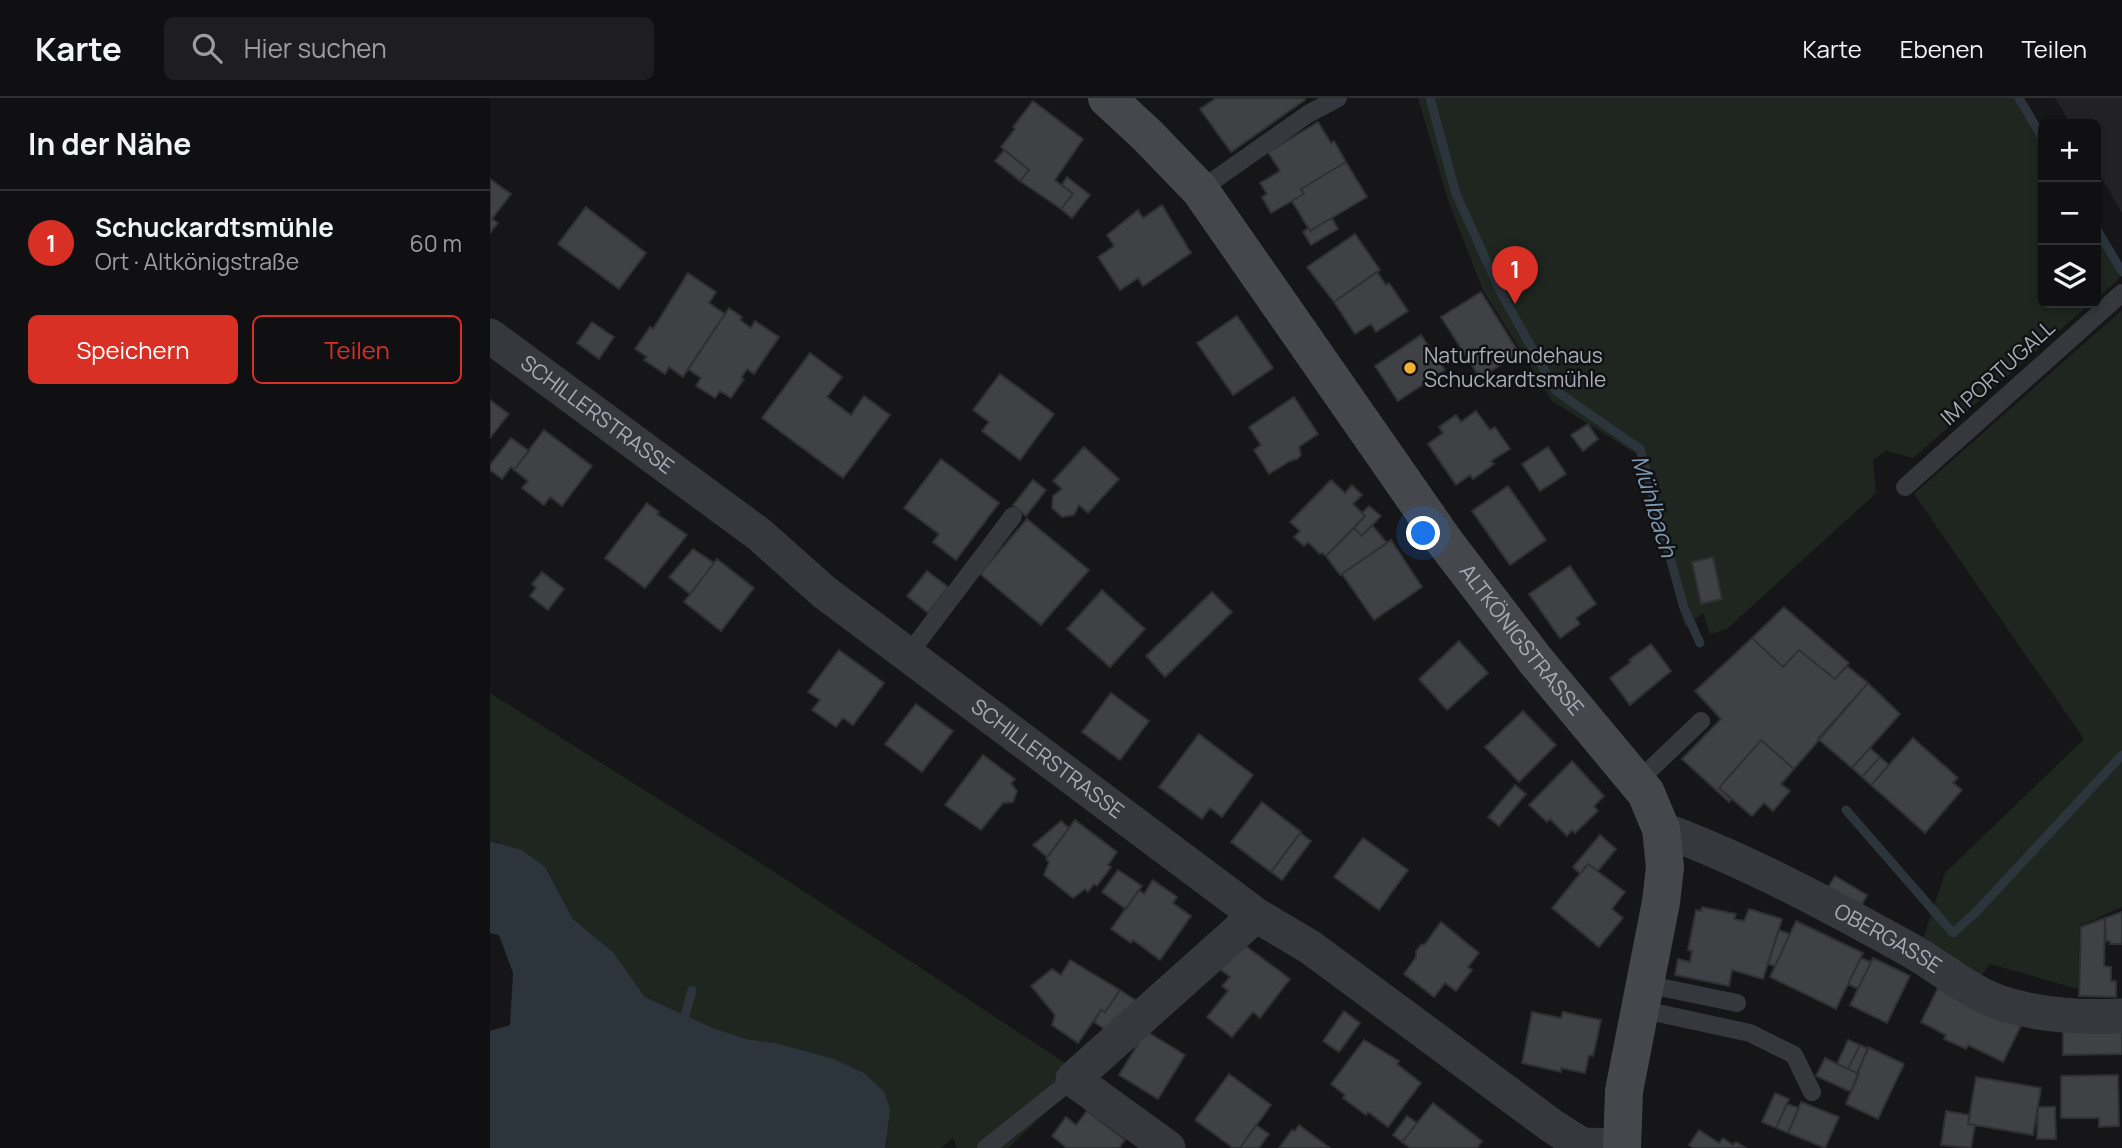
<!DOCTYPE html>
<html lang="de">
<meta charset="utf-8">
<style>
body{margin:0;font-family:Manrope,sans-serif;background:#1e1e20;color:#f1f3f6}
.controls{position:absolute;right:21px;top:21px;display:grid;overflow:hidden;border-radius:10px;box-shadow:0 4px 10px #0003}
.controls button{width:63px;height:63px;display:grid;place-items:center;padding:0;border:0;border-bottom:2px solid #303032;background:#101012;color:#f1f3f6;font:35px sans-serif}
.you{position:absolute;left:934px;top:436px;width:24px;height:24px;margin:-18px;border:5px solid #fff;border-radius:50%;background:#1a73e8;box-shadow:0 0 0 10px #1a73e833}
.badge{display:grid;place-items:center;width:46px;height:46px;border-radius:50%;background:#d93025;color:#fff;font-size:23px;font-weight:700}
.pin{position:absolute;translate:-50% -58px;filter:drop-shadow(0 2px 4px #0008)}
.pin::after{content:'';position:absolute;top:37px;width:24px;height:21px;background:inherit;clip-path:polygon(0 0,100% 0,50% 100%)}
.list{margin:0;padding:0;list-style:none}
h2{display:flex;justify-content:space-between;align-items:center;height:91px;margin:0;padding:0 28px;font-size:30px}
h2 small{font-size:23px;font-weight:400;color:#9c9d9f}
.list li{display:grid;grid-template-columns:46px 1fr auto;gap:21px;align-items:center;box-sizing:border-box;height:105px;padding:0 28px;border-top:2px solid #303032}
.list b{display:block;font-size:26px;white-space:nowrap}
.list p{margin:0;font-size:23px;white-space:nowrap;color:#9c9d9f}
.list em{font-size:23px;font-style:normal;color:#9c9d9f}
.actions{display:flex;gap:14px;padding:21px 28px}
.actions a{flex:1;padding:16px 0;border:2px solid #d93025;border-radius:10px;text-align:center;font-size:24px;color:#d93025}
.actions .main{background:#d93025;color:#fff}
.icon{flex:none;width:38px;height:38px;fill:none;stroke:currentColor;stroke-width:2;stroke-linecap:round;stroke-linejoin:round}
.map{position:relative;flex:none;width:1632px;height:1050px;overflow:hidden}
header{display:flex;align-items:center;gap:42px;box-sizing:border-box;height:98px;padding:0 35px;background:#101012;border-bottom:2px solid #303032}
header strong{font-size:33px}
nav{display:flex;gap:38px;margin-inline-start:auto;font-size:24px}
.search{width:490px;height:63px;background:#1e1e20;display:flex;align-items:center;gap:18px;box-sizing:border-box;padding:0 24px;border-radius:10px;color:#9c9d9f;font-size:26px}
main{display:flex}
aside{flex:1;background:#101012}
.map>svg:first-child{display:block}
.built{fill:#222225}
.green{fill:#1e261f}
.water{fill:#2c353c}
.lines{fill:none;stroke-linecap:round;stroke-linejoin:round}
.stream{stroke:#2c353c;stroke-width:9}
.building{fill:#404145;stroke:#303034;stroke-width:2}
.lane{stroke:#37383d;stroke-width:18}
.street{stroke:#37383d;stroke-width:35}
.secondary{stroke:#45474d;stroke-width:38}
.poi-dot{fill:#f2b134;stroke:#111113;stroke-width:2.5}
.labels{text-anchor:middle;stroke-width:5;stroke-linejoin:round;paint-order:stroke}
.poi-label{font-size:21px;fill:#a8adb8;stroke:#111113;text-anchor:start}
.street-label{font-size:21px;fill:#a8adb8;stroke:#111113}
.water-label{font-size:23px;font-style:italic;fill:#7f9bb3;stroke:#111113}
</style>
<header>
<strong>Karte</strong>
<div class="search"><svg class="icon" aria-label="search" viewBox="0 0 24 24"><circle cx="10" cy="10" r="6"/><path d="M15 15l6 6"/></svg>Hier suchen</div>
<nav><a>Karte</a><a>Ebenen</a><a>Teilen</a></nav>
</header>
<main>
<aside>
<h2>In der Nähe<small></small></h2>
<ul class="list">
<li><span class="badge">1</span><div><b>Schuckardtsmühle</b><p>Ort · Altkönigstraße</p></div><em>60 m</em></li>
</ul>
<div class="actions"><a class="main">Speichern</a><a>Teilen</a></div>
</aside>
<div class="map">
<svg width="1632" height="1050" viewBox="0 0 1632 1050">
<rect width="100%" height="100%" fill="#161618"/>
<path class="built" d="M1565,0H1632V115L1606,70V26H1581Z"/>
<path class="green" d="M928,0H1528L1553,44V205H1601L1423,360L1396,353L1383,362L1386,395L1237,531L1220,536L1213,515L1195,529L1148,357L1062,303L993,192L958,102Z
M1606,137L1630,180L1606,201Z
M1632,212V809L1590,828L1588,891L1500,866L1485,887L1427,859L1455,775L1594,641L1424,396Z
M0,595L280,771L595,978L518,1050H467L463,1040L451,1050H395L397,1044L341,960L285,945L256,941L223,930L155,899L123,854L83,821L55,769L7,744L0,743Z"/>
<path class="water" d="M0,743L32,752L55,769L83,821L123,854L155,899L223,930L256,941L285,945L341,960L374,975L394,994L400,1011L395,1050H0V933L20,927L23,875L9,837L0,835Z"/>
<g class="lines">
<path class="stream" d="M940,0L966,96L1011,195L1066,293L1150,351L1194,510L1210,545
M1529,0L1553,41
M1606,130L1632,174
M1356,712L1463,835L1487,813L1632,657
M190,926L195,918L202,892"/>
</g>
<path class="building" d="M726,0H814L815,2L741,54L710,11Z
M543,3L593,41L565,82L583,96L571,111L530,83L539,72L511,49L525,31L523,29Z
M828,24L841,45L844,43L856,64L811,91L814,96L781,115L772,99L777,96L770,85L790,73L778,54Z
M514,52L539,72L530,83L505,63Z
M856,64L877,99L820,133L802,103L814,96L811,91Z
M577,79L600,97L582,120L571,111L583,96L572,87Z
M0,81L21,96L2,121L8,125L0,135Z
M672,107L701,155L653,188L648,180L630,192L608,159L624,148L617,137L648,112L653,120Z
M96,109L156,155L129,191L68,146Z
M842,120L848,131L821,147L813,134L818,130L820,133Z
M865,136L890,172L844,204L817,169Z
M887,174L896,187L899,185L918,213L886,234L881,226L865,236L844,204Z
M198,175L226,194L219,205L235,216L193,279L179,269L175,276L154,262L157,259L145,251L160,229L163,231Z
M991,194L1029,255L990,280L951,219Z
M239,210L252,219L250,222L261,230L265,223L289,239L264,276L257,271L251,280L254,281L241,300L230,293L225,300L206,288L211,280L198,271Z
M747,218L783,270L743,297L707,245Z
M102,224L124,239L109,261L87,245Z
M931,237L955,272L908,303L885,268Z
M320,255L352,279L337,299L361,317L374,298L400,317L353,380L272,320Z
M510,276L564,316L530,362L492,333L499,324L483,312Z
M804,299L828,336L809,349L811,357L807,361L800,363L779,376L764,352L771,347L759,329Z
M0,302L19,316L0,340Z
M986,313L1000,332L1005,329L1020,351L1001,363L1004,366L983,381L980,377L966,387L938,346L953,335L949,329L966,317L971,324Z
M1098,326L1108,341L1093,353L1081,337Z
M54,332L102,368L72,408L60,399L54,407L32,390L38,383L24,372Z
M21,340L39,353L24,372L21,369L12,381L0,372V367Z
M594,349L629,381L598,415L589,407L584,417L572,419L562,410L563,398L572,391L563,383Z
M1058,349L1076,376L1050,393L1032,366Z
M451,361L509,405L466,462L443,444L449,436L414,410Z
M543,382L556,392L536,418L523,407Z
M841,382L855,395L862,387L872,397L863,406L875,418L836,458L832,455L830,456L818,444L814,448L804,439L810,433L800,424Z
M1018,388L1056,442L1020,467L982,413Z
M157,405L169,414L167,416L197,437L155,490L115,460Z
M879,408L891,418L872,438L864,430L875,418L872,415Z
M537,421L599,472L551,527L490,476Z
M882,427L897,445L850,477L836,458L864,430L872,438Z
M901,442L932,489L884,522L852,476Z
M203,451L224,465L200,496L179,479Z
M1223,459L1232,501L1211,506L1202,464Z
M227,461L264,490L231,533L194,504Z
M1080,468L1106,506L1086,520L1090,526L1070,540L1039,496Z
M437,473L458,489L438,515L417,498Z
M52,474L74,491L58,512L40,498L46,490L42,486Z
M612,492L655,531L620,569L577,531Z
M722,494L742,514L675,579L656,558Z
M1294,509L1359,565L1345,581L1309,552L1293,569L1262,540Z
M1262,540L1293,569L1309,552L1345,581L1357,568L1378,585L1304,671L1271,642L1229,690L1241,701L1239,704L1192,661L1231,621L1205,593Z
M969,543L998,575L957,612L929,581Z
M1161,546L1181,573L1140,607L1120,580L1141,564L1139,562Z
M349,552L394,585L363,627L353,620L346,629L322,612L330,602L318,594Z
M1378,585L1410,616L1362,670L1328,641Z
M621,595L659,623L630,662L592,634Z
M426,606L463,633L432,674L395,646Z
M1033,613L1066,647L1029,684L995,649Z
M709,636L763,677L732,719L720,710L712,721L669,689Z
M1423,640L1468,680L1463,685L1472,692L1435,735L1381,687Z
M1271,642L1304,671L1291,686L1300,693L1283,713L1274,705L1262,718L1229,690Z
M1380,650L1390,659L1372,679L1362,670Z
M493,657L525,681L521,685L527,693L523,704L513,705L491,732L455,707Z
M1390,659L1399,667L1381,687L1372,679Z
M1082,663L1114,698L1104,708L1108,713L1085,735L1082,732L1077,738L1060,721L1057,724L1039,707Z
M1025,687L1036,696L1009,728L998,719Z
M772,704L811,734L781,774L741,744Z
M585,722L627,754L618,767L621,769L607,788L604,786L598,794L595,791L583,800L554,777L559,764L556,761Z
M571,723L579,730L557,759L543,747Z
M810,735L821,743L792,782L781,774Z
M1110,737L1126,751L1108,773L1098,766L1090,776L1083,769Z
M873,740L918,772L889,812L844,779Z
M1098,766L1135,794L1122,811L1133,820L1109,849L1062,810Z
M628,772L652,788L636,811L612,794Z
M1345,778L1377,797L1370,810L1337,791Z
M663,782L687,799L683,805L701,818L670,862L643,842L641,845L621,831L649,792L654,796Z
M1212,809L1246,816L1244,821L1254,823L1259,811L1292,821L1273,881L1242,872L1239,888L1185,877L1188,861L1200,864L1202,853L1198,852L1206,812L1211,813Z
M1632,814V846H1620V843H1616L1615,820Z
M1615,820L1614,868L1621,869V883H1626V899L1589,898L1591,829Z
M1306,823L1373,855L1346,911L1280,879Z
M951,824L989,855L978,869L982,872L966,893L955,885L944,899L914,876L926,859V853L931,847L935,846Z
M1289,832L1300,836L1285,868L1278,866Z
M745,840L800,881L770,920L763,914L742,939L717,919L738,893L732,888L740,879L721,864Z
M1371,860L1381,864L1368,891L1358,886Z
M1383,860L1420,878L1397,925L1360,907Z
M580,862L630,892L615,914L611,912L588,945L562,927L565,917L541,888L562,871L571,877Z
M1449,888L1531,928L1513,964L1478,947L1476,951L1454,941L1456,937L1431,924Z
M630,892L651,906L619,934L604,924L611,912L615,914Z
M854,913L870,925L849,954L833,943Z
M1042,914L1071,920L1073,914L1111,922L1103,958L1099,957L1095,975L1071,970V974L1032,965Z
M1632,931V956L1573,957V932Z
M656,933L695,957L668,1001L629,977Z
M874,942L909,963L907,966L931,985L898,1029L878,1014L876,1017L853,1000L855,997L841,986Z
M1358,942L1370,947L1358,971L1347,966Z
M1370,947L1378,951L1367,975L1358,971Z
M1378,949L1414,966L1388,1021L1356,1006Z
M1335,960L1369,976L1361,994L1326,978Z
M739,976L781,1007L750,1050H743L705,1022Z
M1628,977L1629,1028L1609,1029V1020H1571V978Z
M1486,979L1551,990L1543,1037L1478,1026Z
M1285,995L1299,1001L1286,1030L1272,1024Z
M1311,1004L1349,1019L1335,1050L1298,1035Z
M943,1005L992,1043L987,1050H920L912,1044Z
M1297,1006L1309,1010L1298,1035L1286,1030Z
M1548,1009H1565L1566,1041H1547Z
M597,1013L635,1042L629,1050H577L562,1038L576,1019L586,1027Z
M1456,1013L1480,1017L1478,1026L1485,1027L1481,1050L1451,1047Z
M917,1018L927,1025L912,1044L903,1037Z
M766,1027L779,1036L769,1050H750Z
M809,1027L840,1050H789L802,1032L805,1033Z
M1209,1032L1229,1045L1233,1040L1243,1047L1246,1044L1256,1050H1203L1199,1047Z"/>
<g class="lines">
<path class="lane" d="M710,92L818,16L848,0
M1415,389L1632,195
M418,557L523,418
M1147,684L1211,623
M1155,886L1247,905
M1149,911L1260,935L1304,957L1322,994
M496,1050L583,981"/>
<g class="street">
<path id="s1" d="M0,238L270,437L334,494L766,817L820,849L1062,1028L1092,1047L1131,1048"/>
<path id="s2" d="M1171,731C1258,763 1339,807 1420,852C1449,868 1480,895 1511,905C1551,918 1591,920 1632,918"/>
<path d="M678,1050L583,981L766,817"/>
</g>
<path class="secondary" id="s3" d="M617,0L657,37L710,92L955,444L1046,563L1156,695L1171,731L1175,769L1171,804L1134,993L1132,1050"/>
</g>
<circle class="poi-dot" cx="920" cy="270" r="7"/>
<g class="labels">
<g class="poi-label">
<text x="934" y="265">Naturfreundehaus<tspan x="934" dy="24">Schuckardtsmühle</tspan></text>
</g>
<g class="street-label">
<text transform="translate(1508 275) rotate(-42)" y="7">IM PORTUGALL</text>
<text dy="7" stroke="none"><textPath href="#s1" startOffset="133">SCHILLERSTRASSE</textPath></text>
<text dy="7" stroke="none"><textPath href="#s3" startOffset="684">ALTKÖNIGSTRASSE</textPath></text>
<text dy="7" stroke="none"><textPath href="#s1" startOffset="700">SCHILLERSTRASSE</textPath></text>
<text dy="7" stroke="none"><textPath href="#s2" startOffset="252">OBERGASSE</textPath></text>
</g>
<g class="water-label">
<text transform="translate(1164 408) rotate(73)" y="8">Mühlbach</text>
</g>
</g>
</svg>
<div class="controls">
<button>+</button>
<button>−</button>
<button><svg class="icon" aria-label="layers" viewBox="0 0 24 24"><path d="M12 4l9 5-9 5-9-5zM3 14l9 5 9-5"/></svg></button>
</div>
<div class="you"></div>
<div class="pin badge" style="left:1025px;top:206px">1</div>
</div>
</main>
